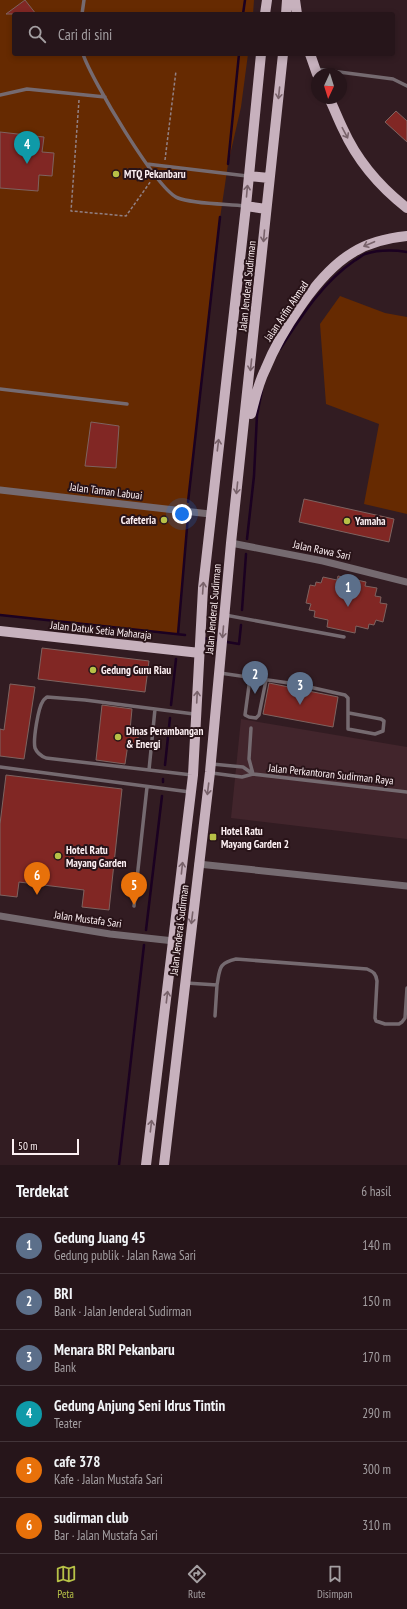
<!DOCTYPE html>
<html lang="id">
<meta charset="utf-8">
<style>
body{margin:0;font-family:"PT Sans Narrow",sans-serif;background:#322227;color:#f1f3f6}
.compass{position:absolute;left:311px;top:68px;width:36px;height:36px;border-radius:50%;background:#26151a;box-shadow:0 2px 6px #0003;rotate:184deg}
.scale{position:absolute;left:12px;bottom:10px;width:67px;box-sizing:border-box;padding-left:4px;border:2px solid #fdf0f3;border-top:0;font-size:11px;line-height:14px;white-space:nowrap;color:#fdf0f3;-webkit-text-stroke:3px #281318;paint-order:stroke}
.you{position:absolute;left:182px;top:514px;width:14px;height:14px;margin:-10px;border:3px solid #fff;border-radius:50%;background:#1a73e8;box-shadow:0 0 0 6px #1a73e833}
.badge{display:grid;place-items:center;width:26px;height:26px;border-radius:50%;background:#b7c147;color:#fff;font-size:13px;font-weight:700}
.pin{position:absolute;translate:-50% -33px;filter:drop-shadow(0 1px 2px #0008)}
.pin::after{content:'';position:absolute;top:21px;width:14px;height:12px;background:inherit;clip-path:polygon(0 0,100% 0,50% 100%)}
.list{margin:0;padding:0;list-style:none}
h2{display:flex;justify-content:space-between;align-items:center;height:52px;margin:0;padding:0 16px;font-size:17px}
h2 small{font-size:13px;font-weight:400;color:#a49fa2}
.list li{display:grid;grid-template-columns:26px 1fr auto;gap:12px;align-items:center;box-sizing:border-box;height:56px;padding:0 16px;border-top:1px solid #423439}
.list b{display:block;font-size:15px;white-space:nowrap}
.list p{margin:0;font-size:13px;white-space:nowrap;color:#a49fa2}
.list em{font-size:13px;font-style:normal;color:#a49fa2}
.icon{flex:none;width:22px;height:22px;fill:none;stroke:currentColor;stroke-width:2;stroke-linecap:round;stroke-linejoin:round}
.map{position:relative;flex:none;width:407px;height:1165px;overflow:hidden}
.search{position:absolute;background:#26151a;box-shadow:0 2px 6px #0003;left:12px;right:12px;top:12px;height:44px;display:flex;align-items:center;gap:10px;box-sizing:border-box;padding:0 14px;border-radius:4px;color:#a49fa2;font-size:15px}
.sheet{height:388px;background:#26151a}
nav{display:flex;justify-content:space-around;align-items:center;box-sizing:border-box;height:56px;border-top:1px solid #423439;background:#26151a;font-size:11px;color:#a49fa2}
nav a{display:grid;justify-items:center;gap:2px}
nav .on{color:#b7c147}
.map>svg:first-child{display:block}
.built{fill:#42252c}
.green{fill:#662a01}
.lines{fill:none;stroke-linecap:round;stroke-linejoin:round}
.stream{stroke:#1b0121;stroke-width:2.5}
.building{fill:#812724;stroke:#7e6360}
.path{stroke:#928185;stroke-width:1.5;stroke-dasharray:3 2;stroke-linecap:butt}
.service{stroke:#756a70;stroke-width:3.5}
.minor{stroke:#756a70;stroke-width:7}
.primary{stroke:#c7b1bd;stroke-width:10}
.oneway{stroke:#78626a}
.poi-dot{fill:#b7c147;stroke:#281318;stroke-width:1.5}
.labels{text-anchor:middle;stroke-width:4;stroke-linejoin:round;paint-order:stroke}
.poi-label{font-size:11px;font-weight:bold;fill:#fdf0f3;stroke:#281318;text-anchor:start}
.street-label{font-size:11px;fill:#fdf0f3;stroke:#281318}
</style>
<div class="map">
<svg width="407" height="1165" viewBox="0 0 407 1165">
<rect width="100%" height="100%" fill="#321c22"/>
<path class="built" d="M241,719L407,747V839L231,818Z"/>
<path class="green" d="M0,0H254L253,14H14V54H248L241,107L228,164L215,252L189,498L178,634L0,615Z
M340,296L385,313L407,317V514L364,504L379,424L326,404L320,324Z"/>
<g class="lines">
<path class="stream" d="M243,14L245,0
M228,164L239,54
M280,349C301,317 322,283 354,261C358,259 361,256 365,254C378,250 394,250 407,252
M188,502L220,217
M247,539L254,476L257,415L262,390
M242,610L246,554
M0,615L185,635
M178,634L188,516
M203,638L216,640
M227,642L239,644L241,625
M171,705L176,659
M165,765L170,718
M163,782V779
M146,930L162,796
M119,1165L144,945"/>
</g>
<path class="building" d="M25,0L36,14H6Z
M396,111L407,121V142L385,122Z
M0,132L44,137L42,152L54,153L52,176L39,175L38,191L0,188Z
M91,422L119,426L116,468L85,466Z
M304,499L394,519L389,542L299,522Z
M338,576L366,582L365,586L377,588L375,596L381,597L380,603L387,604L383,622L376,620L374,625L369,624L368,629L356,626L355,633L327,627L328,620L314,617L315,611L309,610L311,604L306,603L310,585L315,586L316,582L321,583L323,577L337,580Z
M42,648L149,661L145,692L38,679Z
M269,683L338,697L333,727L263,714Z
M10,684L35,687L24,759L0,756V729L4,730Z
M102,705L132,709L130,730L139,731L137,745L128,744L125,764L96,760Z
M6,775L122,789L109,910L82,907L84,890L19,882L17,897L0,895V824Z"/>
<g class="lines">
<path class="path" d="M79,100L71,211L126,216L151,181
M165,160L176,71"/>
<path class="service" d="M82,14L84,0
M83,54C91,79 157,190 178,198C193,204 227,204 245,206
M316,69L393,79L407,86
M0,95L27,89L105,97
M147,164L247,176
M0,389L127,404
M225,615L344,637
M220,673L296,684L345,695L348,698V729L375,734L383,731L384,721L381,719L349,713
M250,678L245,715L249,717L256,718L259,715L266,680
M251,728L249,759L253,774
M212,764L243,767L253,774
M0,767L190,792
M149,770L155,709
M212,773L242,777L253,774L407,792
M192,775L46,758C41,756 37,753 35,748C33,740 38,708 43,701C43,700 46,698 47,697L85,700L194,714
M134,906L147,787
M186,983L217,985L215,1016
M217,985C220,969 218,963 236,959L367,969C374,972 376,974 377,981L375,1018L376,1021L385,1024H399L402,1022L405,1018L407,988"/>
<path class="minor" d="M0,490L210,514
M231,543L323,561L407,582
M198,864L407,886
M0,916L110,934L174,941"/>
<path class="primary" d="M295,0L297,14
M265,14L267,0
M286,14L287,0
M310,54L317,74
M329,98C334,108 338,119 343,129C357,160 380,187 407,208
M249,176L269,178
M246,206L266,209
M251,414C255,399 258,384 265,370C280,333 317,274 352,253C369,242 387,238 407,236
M0,631L200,653
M146,1165L193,775L203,588L246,206L261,54
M164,1165L210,772L231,543L283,54"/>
</g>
<defs><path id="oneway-shaft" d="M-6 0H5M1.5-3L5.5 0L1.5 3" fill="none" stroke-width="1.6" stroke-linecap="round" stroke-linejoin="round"/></defs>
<g class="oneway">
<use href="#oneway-shaft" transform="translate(279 93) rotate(96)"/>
<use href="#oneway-shaft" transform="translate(345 133) rotate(62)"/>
<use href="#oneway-shaft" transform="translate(247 191) rotate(-85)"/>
<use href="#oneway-shaft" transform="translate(264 236) rotate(95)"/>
<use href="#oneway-shaft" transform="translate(369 244) rotate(157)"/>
<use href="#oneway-shaft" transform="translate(251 365) rotate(96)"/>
<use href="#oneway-shaft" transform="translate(218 445) rotate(-83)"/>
<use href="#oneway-shaft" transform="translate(237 488) rotate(96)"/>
<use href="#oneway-shaft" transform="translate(203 588) rotate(-86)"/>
<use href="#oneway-shaft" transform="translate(223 632) rotate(95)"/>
<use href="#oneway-shaft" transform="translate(197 697) rotate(-87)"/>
<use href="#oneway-shaft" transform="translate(208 789) rotate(97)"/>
<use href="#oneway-shaft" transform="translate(182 868) rotate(-84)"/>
<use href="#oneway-shaft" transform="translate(192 918) rotate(97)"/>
<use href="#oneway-shaft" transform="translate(167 997) rotate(-83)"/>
<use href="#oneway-shaft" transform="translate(151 1126) rotate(-83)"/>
</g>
<g class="poi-dot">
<circle cx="116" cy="174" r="4"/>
<circle cx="164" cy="520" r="4"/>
<circle cx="347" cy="521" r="4"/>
<circle cx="93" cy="670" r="4"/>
<circle cx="118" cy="737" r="4"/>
<rect x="209" y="833" width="8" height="8" rx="2"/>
<circle cx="58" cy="856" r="4"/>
</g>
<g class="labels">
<g class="poi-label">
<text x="124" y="178">MTQ Pekanbaru</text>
<text x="156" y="524" text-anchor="end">Cafeteria</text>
<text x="355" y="525">Yamaha</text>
<text x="101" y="674">Gedung Guru Riau</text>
<text x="126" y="735">Dinas Perambangan<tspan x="126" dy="13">&amp; Energi</tspan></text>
<text x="221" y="835">Hotel Ratu<tspan x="221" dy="13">Mayang Garden 2</tspan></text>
<text x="66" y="854">Hotel Ratu<tspan x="66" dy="13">Mayang Garden</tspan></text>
</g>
<g class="street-label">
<text transform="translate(247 286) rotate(-84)" y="4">Jalan Jenderal Sudirman</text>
<text transform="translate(286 311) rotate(-56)" y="4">Jalan Arifin Ahmad</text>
<text transform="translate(106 491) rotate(7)" y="4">Jalan Taman Labuai</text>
<text transform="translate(322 550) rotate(12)" y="4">Jalan Rawa Sari</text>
<text transform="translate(213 609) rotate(-85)" y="4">Jalan Jenderal Sudirman</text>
<text transform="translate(101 630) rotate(6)" y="4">Jalan Datuk Setia Maharaja</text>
<text transform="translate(331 774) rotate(6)" y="4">Jalan Perkantoran Sudirman Raya</text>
<text transform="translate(88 919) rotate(8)" y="4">Jalan Mustafa Sari</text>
<text transform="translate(179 930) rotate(-83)" y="4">Jalan Jenderal Sudirman</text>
</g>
</g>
</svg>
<svg class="compass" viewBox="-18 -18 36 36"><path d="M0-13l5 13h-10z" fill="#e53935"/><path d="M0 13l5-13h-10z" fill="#a49fa2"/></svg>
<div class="scale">50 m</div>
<div class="you"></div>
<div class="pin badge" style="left:348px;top:607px;background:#5c6f8a">1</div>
<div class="pin badge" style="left:255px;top:694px;background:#5c6f8a">2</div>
<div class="pin badge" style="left:300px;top:705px;background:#5c6f8a">3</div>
<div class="pin badge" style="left:27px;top:164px;background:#0f9aa8">4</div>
<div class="pin badge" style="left:134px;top:905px;background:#e8710a">5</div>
<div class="pin badge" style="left:37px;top:895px;background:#e8710a">6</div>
<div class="search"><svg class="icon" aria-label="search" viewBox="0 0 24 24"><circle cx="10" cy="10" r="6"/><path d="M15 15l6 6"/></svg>Cari di sini</div>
</div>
<section class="sheet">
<h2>Terdekat<small>6 hasil</small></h2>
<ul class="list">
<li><span class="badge" style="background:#5c6f8a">1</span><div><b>Gedung Juang 45</b><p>Gedung publik · Jalan Rawa Sari</p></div><em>140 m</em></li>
<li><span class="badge" style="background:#5c6f8a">2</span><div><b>BRI</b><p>Bank · Jalan Jenderal Sudirman</p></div><em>150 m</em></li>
<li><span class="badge" style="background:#5c6f8a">3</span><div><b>Menara BRI Pekanbaru</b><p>Bank</p></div><em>170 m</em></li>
<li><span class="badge" style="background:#0f9aa8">4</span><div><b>Gedung Anjung Seni Idrus Tintin</b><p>Teater</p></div><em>290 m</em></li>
<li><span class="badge" style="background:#e8710a">5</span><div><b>cafe 378</b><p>Kafe · Jalan Mustafa Sari</p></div><em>300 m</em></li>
<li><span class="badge" style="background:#e8710a">6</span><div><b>sudirman club</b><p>Bar · Jalan Mustafa Sari</p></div><em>310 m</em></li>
</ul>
</section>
<nav>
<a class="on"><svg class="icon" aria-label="map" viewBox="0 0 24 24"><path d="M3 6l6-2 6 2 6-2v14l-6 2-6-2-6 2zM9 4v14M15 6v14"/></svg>Peta</a>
<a><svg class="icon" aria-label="directions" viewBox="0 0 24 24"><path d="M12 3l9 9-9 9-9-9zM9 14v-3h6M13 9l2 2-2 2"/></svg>Rute</a>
<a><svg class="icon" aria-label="saved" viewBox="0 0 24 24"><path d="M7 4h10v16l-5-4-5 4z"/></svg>Disimpan</a>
</nav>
